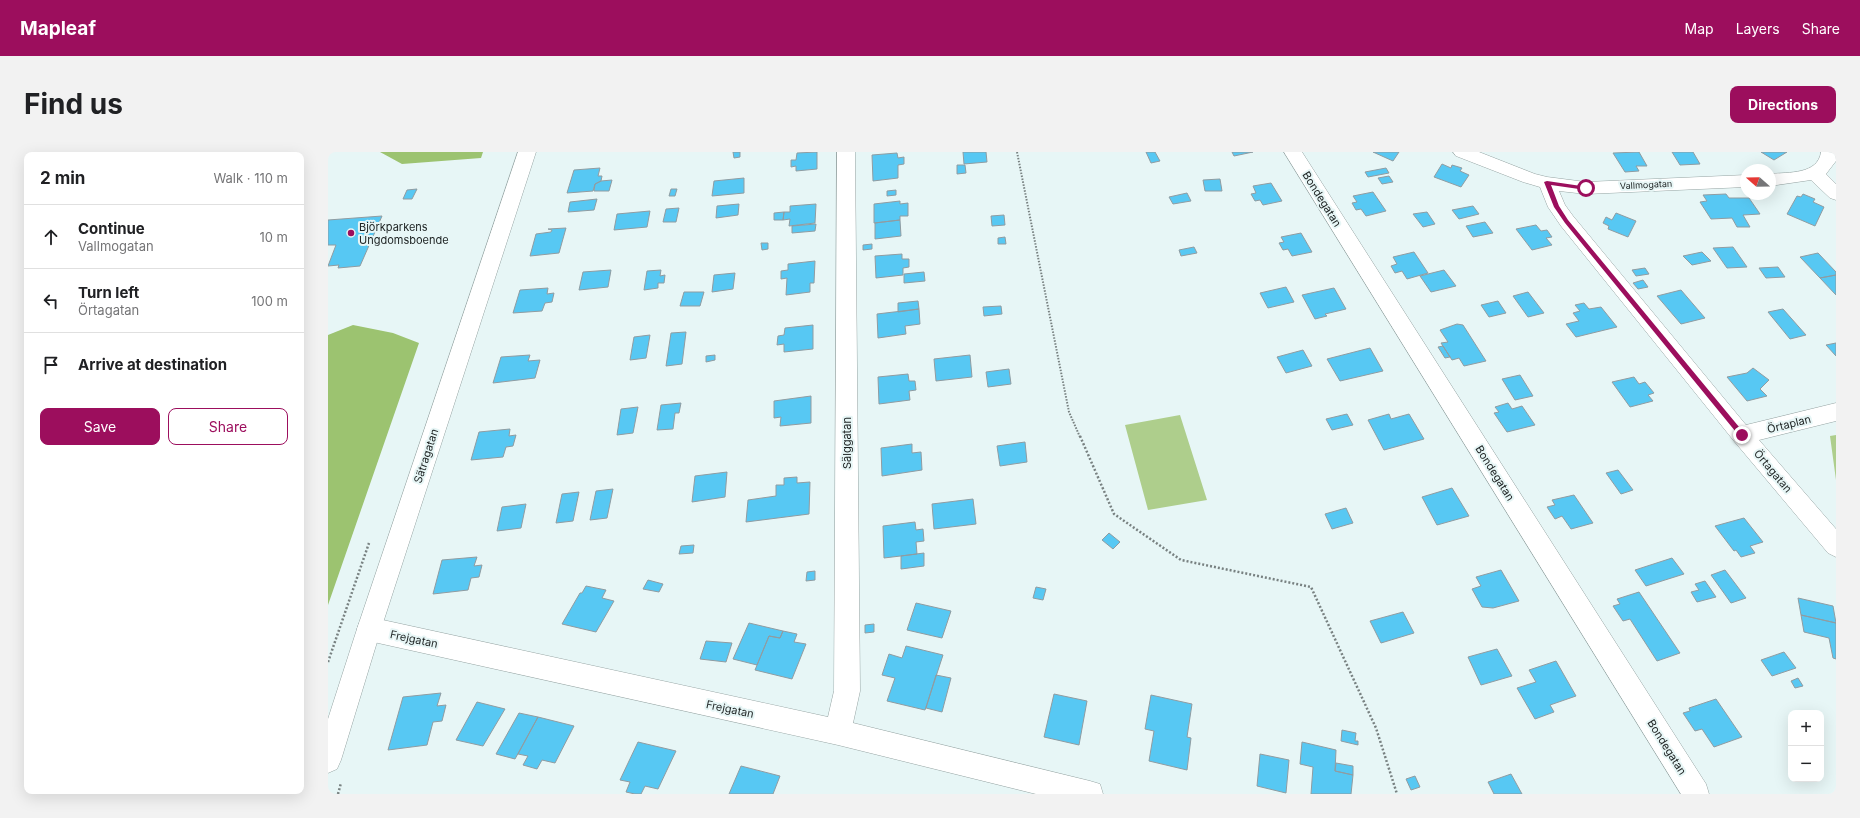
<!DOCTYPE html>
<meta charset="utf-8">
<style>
body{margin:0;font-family:Inter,sans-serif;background:#f2f2f2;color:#202124}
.controls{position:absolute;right:12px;bottom:12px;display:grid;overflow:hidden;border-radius:8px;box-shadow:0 4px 16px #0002}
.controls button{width:36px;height:36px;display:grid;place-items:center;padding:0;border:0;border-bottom:1px solid #e0e0e0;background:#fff;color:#202124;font:20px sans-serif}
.compass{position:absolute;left:1412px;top:12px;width:36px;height:36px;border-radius:50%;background:#fff;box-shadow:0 4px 16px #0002;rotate:290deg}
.stop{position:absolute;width:12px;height:12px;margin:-9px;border:3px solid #9c0e5d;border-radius:50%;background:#fff}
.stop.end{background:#9c0e5d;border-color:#fff;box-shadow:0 1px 4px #0008}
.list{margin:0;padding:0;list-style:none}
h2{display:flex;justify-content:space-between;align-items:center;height:52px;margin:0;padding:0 16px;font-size:17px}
h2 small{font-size:13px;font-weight:400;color:#757577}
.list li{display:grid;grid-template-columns:26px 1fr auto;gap:12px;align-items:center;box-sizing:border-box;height:64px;padding:0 16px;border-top:1px solid #e0e0e0}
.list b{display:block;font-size:15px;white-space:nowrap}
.list p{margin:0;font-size:13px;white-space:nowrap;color:#757577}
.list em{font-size:13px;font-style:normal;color:#757577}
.actions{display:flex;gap:8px;padding:12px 16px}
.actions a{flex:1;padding:9px 0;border:1px solid #9c0e5d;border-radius:8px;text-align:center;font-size:14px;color:#9c0e5d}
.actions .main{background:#9c0e5d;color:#fff}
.icon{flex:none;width:22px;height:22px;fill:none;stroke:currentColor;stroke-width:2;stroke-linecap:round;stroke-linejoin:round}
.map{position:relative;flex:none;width:1508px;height:642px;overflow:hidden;border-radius:8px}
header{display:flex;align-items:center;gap:24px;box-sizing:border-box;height:56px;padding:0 20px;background:#9c0e5d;color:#fff}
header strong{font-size:19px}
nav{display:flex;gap:22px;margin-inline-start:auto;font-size:14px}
.intro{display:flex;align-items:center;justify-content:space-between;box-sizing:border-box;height:96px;padding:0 24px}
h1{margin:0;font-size:28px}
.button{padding:10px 18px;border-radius:8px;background:#9c0e5d;color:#fff;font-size:14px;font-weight:700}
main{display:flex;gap:24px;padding:0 24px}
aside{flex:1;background:#fff;border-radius:8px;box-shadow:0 4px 16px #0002}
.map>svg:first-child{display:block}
.green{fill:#aece8c}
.forest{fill:#9cc370}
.building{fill:#57c8f3;stroke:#909ca1}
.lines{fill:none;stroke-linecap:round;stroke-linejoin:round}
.minor-casing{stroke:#96a4a3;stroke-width:1}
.tertiary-casing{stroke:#96a4a3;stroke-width:1}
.path-far1{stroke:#788181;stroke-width:2;stroke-dasharray:1.5 1.5;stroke-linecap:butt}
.path{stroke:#788181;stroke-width:2.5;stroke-dasharray:2 2;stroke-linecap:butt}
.minor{fill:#fff;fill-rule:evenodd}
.tertiary{fill:#fff;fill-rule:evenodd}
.route{fill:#9c0e5d}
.poi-dot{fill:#9c0e5d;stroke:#e7f6f6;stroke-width:1.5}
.labels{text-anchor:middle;stroke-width:4;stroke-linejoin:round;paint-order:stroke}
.far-street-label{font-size:9px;fill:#1c2121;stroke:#e7f6f6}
.street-label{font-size:11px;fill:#1c2121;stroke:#e7f6f6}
.poi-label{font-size:11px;fill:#1c2121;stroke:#e7f6f6;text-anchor:start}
</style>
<header>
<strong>Mapleaf</strong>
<nav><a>Map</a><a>Layers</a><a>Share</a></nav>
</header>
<div class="intro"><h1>Find us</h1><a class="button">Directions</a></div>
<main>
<aside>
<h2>2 min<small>Walk · 110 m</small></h2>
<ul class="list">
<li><svg class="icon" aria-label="ahead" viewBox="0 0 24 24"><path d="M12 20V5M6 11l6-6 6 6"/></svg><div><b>Continue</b><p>Vallmogatan</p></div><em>10 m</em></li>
<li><svg class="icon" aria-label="left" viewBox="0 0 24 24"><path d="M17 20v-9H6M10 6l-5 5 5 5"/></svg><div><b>Turn left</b><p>Örtagatan</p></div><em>100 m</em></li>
<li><svg class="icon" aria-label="arrive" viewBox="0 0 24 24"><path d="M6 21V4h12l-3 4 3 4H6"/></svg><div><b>Arrive at destination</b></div></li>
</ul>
<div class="actions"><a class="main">Save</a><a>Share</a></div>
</aside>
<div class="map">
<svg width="1508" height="642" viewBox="0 0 1508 642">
<rect width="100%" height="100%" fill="#e7f6f6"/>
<path class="green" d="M852,263L879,348L820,358L797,273Z
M1508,283V328L1502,284Z"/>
<path class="forest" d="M52,0H155L153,6L74,12Z
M25,173L65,181L91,191L0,453V183Z"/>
<path class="building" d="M405,0H412V5L406,6Z
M489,0V17L468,19V14L463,15V8H468L469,1Z
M635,0H658L659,10L636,12Z
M818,0H827L832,9L823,11Z
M904,0H925L906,4Z
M1045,0H1071L1065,9Z
M1311,0L1319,14H1308L1311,19L1297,20L1285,1Z
M1344,0H1365L1372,12L1352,13Z
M1433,0H1459L1446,8Z
M569,1L570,6L576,5V12L570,13V26L545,29L544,3Z
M1114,12L1123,16L1124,13L1134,16L1132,19L1141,23L1133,35L1106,25Z
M629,13H637L638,21L629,22Z
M272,16L270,24H274L273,29L267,32L265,39L239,41L246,18Z
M1058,16L1061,21L1040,25L1037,20Z
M1061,24L1065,30L1054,32L1050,26Z
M416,26V41L384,44L386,29Z
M892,27L894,39H877L875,28Z
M284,28L281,39H266L267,32L273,29Z
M943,31L954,49L935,53L932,48L927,49L923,42L928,41L925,34Z
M89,37L84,47H75L79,38Z
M343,37H349L347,44H341Z
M568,38V43L559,44V39Z
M1045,40L1058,59L1038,64L1033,57L1028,58L1024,51L1029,50L1025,44Z
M859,41L863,49L845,52L841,45Z
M1398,42L1401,46H1421L1432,62L1415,63L1422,75H1409L1404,66L1383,67L1372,50L1379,49L1375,43Z
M1475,42L1487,47L1485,50L1496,55L1487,74L1459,62L1469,44L1473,45Z
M269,47L266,58L240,60L242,50Z
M572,49V52L580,51V64H572V68L546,71V52Z
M411,52L410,63L388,66L389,54Z
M488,52L487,71L461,74L462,67L455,68L456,60H462V54Z
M1145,54L1151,62L1131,67L1124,58Z
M351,56L348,70H335L338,57Z
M322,59L319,75L286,78L289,62Z
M456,60L455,68H446V61Z
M1099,60L1107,72L1095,75L1085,62Z
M1288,61L1308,69L1300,85L1280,77L1281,74L1275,71L1278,65L1284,68Z
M676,63L677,73L664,74L663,64Z
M54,64L32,114L10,116L11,113L0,114L8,93H0V68Z
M572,68L573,84L547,87V71Z
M1157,70L1165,81L1145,85L1138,74Z
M488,72L487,79L464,81V74Z
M1208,73L1213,79L1219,78L1224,85L1218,86L1224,93L1204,98L1188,77Z
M238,76L231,101L202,104L208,82L223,80L224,78L220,77Z
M973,81L984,100L964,104L960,97L955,98L951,91L956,90L953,85Z
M677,85L678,92H670V86Z
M433,91H440V97L434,98Z
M544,92V97L535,98V93Z
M866,95L869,101L853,104L851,98Z
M1405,95L1419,115L1399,116L1385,96Z
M1086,100L1100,121L1079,127L1074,119L1067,121L1063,114L1069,112L1065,105Z
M1374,100L1383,109L1364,113L1355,104Z
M1490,101L1508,120V123L1492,126L1472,105Z
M574,102V107H581V115L575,116V123L548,126L547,104Z
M487,109L486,131H482V140L458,143L459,126L453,127V119L460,118V112Z
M1450,115L1457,125L1438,126L1431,116Z
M1317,116L1321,122L1308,124L1304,118Z
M283,118L280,135L251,138L255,120Z
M333,118L332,124L337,123L336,131H330V136L316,138L319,119Z
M1116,118L1128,134L1103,140L1092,124Z
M596,120L597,129L576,131V122Z
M407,121L405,137L384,140L386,123Z
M1508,123V143L1492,126Z
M1315,128L1320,135L1310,137L1305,131Z
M958,135L966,150L940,156L932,141Z
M220,136L219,142L226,141L224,150L217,151L214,159L185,161L192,138Z
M1006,136L1018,157L997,162L999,164L987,167L974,143Z
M1353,138L1377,166L1353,172L1329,144Z
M356,140H376L372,154H352Z
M1200,140L1216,161L1200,165L1185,144Z
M590,149L591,157L570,160V151Z
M1170,149L1178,161L1161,165L1153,153Z
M1256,151L1261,157L1273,155L1289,175L1248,185L1238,172L1251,169L1245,161L1252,159L1247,153Z
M673,154L674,162L656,164L655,155Z
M591,157L592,172L577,174L578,182L550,186L549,162Z
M1455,157L1478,183L1462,187L1440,160Z
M1129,172L1135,173L1158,209L1136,214L1131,206L1124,208L1113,191L1120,190L1112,178Z
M485,173V197L456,200V192L449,193L450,184L456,183L457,176Z
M358,180L354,212L338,214L343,181Z
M322,183L318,206L302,208L306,185Z
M1508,191V204L1498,193Z
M1115,194L1122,205L1117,206L1110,195Z
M1042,196L1055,219L1012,229L999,207Z
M975,198L984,214L958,221L949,205Z
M202,203L200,209L212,208L207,226L165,231L173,205Z
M387,203V208L378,210V204Z
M642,203L644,225L608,229L606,207Z
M1425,216L1441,228L1432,237L1439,244L1419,249L1399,225L1419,221Z
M681,217L683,232L660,235L658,220Z
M580,222L581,229H587L588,238L581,239L582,248L551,252L550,225Z
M1192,223L1205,244L1187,248L1174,227Z
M1306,225L1311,232L1317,230L1326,241L1320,243L1325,249L1302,255L1284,230Z
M483,244V271L452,274L453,265L446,266V249Z
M353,251L351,261H347L345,277L329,278L333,253Z
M1180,251L1184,257L1194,254L1207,273L1179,280L1166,261L1171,260L1167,255Z
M310,255L305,281L289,283L293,257Z
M1019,262L1025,273L1004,278L998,267Z
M1061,262L1063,267L1081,262L1096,287L1056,298L1040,268Z
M182,277L181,284L188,283L185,294L178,295L175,305L143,308L151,280Z
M697,290L699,310L672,314L669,294Z
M584,292V301L593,300L594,318L554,324L553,296Z
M1290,318L1305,338L1293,342L1278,321Z
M399,320L397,345L364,350L367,324Z
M469,325V331L482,330L481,362L418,370L420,348L448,344V333H456V326Z
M1124,336L1141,364L1109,373L1094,345Z
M285,337L279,366L262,368L268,339Z
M251,340L245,369L228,371L234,342Z
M1246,343L1265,371L1243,377L1234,364L1227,367L1219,355L1227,353L1224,348Z
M645,347L648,372L606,377L604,352Z
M198,352L193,376L169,379L174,355Z
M1018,356L1025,371L1004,377L997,362Z
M1416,366L1435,390L1422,394L1427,401L1413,405L1408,398L1406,399L1387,374Z
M587,370L588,378L595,377L596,389L588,390L589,402L556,406L555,374Z
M781,381L792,390L785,397L774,388Z
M366,393L365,401L351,402L353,394Z
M596,401V414L573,417V404Z
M149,405L146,414L154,413L151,425L143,426L140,438L105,442L114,408Z
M1344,406L1356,422L1318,434L1307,418Z
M1173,418L1191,449L1165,456L1154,455L1144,437L1153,434L1148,425Z
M1397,418L1418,446L1403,451L1383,423Z
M487,419V428L478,429L479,420Z
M320,428L335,432L331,440L315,437Z
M1377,429L1388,445L1369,450L1363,440L1371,438L1367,432Z
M258,434L278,438L274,446L286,449L268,480L234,472L252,441H254Z
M708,435L718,437L715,448L705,446Z
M1311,440L1352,501L1329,509L1302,467L1295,469L1285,454L1292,452L1289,447Z
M1470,446L1505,454L1508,471L1473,463Z
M588,451L623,459L614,486L579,478Z
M1075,460L1086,481L1053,491L1042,469Z
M1473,463L1508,471V507L1505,506L1501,486L1476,480Z
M421,471L455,479L452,486L441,484L429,513L405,507Z
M546,472V480L537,481V473Z
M455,479L469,482L466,490L478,492L464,527L427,518L441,484L452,486Z
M378,489L404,491L398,510L372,507Z
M578,494L615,503L597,558L559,549L567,526L554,523L561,502L574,506Z
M1169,497L1184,524L1153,533L1140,505Z
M1456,500L1468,516L1444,524L1433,508Z
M1228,509L1248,544L1222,553L1226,560L1207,567L1189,536L1208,530L1201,518Z
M608,523L623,526L614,560L598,556Z
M1470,526L1475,534L1467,536L1463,529Z
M113,541L109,554L118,553L114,569L105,570L99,593L60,598L75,545Z
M726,542L759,549L751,593L716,585Z
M823,543L864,552L859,585L863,586L859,618L821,609L826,579L817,577Z
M1388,547L1414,585L1386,595L1374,577L1367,579L1355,561L1362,559L1361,556Z
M149,550L177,557L155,594L128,588Z
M191,561L210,565L187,607L168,602Z
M210,565L246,574L227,611L214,608L209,617L195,613L200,604L190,602Z
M1014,578L1028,581L1027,589H1030V593L1013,589Z
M310,590L348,599L330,637L317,634L313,642H307L298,640L302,630L292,628Z
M974,590L1008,598L1007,619L1025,623L1023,642H983L985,615L972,612Z
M932,602L961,608L958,641L929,634Z
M1008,611L1025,614V623L1007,619Z
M413,614L452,624L445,642H401Z
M1183,622L1194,642H1166L1160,630Z
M1087,624L1092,635L1083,638L1078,627Z"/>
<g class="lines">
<defs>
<path id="minor" d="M509,0H527L532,539L525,571L762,629L772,632L775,642H708L510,593L41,489L32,485L29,477L32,469L41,465L500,565L506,539Z
M956,0H974L1378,632L1381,642H1353Z
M1125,0H1151L1207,22L1219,25L1258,30L1418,23V35L1258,42L1231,39L1237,53L1245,64L1418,273L1508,251V269L1431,288L1508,377V405L1500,401L1406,289L1233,74L1220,55L1212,35L1195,30L1128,4Z
M1493,0H1508V9L1498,22L1508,32V48L1502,46L1483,28L1442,34V22C1460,20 1490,23 1493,0Z"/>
<path id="tertiary" d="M190,0H208L53,477L13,608L9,617L0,621V567L29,477Z"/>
</defs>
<use href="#minor" class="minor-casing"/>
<use href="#tertiary" class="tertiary-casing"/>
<path class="path-far1" d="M689,0L741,260L752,285"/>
<path class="path" d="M752,284L786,362L853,408L983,435L1048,576L1069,642
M0,510L41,391
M10,642L13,631"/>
<use href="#minor" class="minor"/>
<use href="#tertiary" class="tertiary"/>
</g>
<path class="route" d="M1219,29L1260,35L1261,36L1258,38L1223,33L1231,54L1240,68L1416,281V285H1412L1237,71L1226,55L1216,30Z"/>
<circle class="poi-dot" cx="23" cy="81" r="4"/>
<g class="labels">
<g class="far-street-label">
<text transform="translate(1318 33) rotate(-3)" y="3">Vallmogatan</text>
</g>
<g class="street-label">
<text transform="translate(994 47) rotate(58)" y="4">Bondegatan</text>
<text transform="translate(1461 272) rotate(-14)" y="4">Örtaplan</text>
<text transform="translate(519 291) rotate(-90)" y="4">Sälggatan</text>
<text transform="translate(98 304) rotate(-72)" y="4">Sätragatan</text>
<text transform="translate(1445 319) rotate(50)" y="4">Örtagatan</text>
<text transform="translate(1167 321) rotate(58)" y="4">Bondegatan</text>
<text transform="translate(86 487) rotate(12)" y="4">Frejgatan</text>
<text transform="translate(402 557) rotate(12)" y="4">Frejgatan</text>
<text transform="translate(1339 595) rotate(58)" y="4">Bondegatan</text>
</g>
<g class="poi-label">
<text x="31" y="79">Björkparkens<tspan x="31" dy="13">Ungdomsboende</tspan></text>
</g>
</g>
</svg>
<div class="controls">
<button>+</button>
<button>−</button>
</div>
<svg class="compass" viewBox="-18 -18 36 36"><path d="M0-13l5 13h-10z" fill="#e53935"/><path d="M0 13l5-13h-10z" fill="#757577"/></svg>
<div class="stop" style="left:1258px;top:36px"></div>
<div class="stop end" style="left:1414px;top:283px"></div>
</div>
</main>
